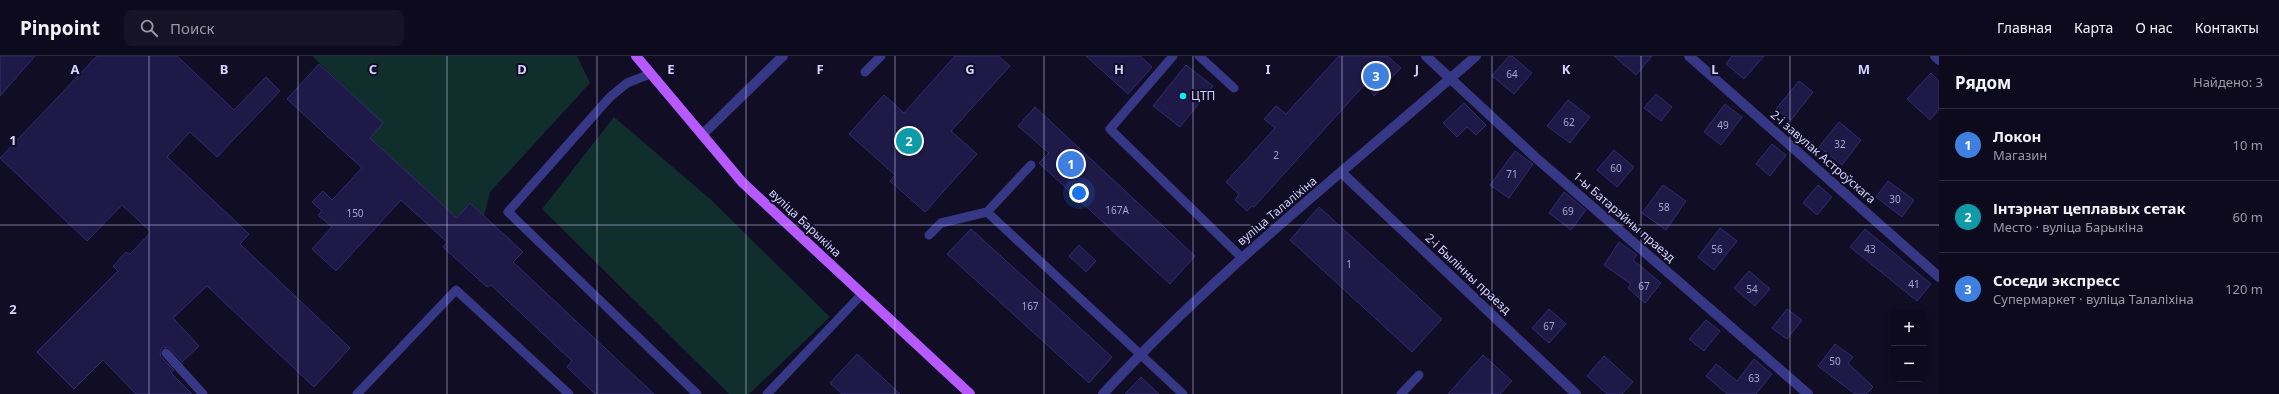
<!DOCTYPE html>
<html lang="ru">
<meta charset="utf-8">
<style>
body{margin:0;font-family:"Noto Sans",sans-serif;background:#151325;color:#f1f3f6}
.controls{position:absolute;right:12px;bottom:12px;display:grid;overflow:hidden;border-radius:8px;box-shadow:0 2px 10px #0003}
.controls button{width:36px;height:36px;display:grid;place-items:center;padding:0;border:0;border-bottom:1px solid #2c2b3b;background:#0c0a1c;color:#f1f3f6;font:20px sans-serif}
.you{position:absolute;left:1079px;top:137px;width:14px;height:14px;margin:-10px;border:3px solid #fff;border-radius:50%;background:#1a73e8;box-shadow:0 0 0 6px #1a73e833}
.badge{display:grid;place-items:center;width:26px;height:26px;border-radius:50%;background:#b45309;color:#fff;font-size:13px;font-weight:700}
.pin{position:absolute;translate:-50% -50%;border:2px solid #fff;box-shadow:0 1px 4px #0006}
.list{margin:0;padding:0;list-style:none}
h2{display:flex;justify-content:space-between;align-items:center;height:52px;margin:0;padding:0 16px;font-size:17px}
h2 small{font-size:13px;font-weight:400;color:#9a9aa3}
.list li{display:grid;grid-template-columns:26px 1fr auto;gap:12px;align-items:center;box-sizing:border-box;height:72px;padding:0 16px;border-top:1px solid #2c2b3b}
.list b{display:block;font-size:15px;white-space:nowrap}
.list p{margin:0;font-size:13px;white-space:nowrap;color:#9a9aa3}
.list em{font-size:13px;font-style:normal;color:#9a9aa3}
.icon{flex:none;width:22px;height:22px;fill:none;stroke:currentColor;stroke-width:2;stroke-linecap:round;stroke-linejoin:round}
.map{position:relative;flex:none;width:1939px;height:338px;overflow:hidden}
header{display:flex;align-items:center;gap:24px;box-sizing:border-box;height:56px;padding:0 20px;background:#0c0a1c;border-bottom:1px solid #2c2b3b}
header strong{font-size:19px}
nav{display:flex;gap:22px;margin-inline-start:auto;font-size:14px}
.search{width:280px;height:36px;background:#151325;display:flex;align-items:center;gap:10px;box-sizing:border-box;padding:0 14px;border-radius:8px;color:#9a9aa3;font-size:15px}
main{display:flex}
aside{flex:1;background:#0c0a1c}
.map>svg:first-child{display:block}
.green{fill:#102f2c}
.building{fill:#1f1947;stroke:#332a74}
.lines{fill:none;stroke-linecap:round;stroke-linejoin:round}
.service{stroke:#363886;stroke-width:9}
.minor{stroke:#363886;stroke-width:10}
.tertiary{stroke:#363886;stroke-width:10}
.primary{stroke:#b659ff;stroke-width:10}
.grid{fill:none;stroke:#d4d2ff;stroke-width:1;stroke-opacity:0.55}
.poi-dot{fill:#00f4fd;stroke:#100d25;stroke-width:1.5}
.labels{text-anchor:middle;stroke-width:4;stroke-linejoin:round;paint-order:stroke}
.number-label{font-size:10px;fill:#a7a4d1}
.poi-label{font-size:12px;fill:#d4d2ff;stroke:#100d25;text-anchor:start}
.street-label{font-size:12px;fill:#d4d2ff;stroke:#100d25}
.grid-label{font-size:13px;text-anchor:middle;font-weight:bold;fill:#d4d2ff;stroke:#100d25;stroke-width:4;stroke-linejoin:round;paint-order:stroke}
</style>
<header>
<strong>Pinpoint</strong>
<div class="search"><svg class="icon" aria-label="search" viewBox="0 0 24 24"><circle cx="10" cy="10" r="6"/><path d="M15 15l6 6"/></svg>Поиск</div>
<nav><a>Главная</a><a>Карта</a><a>О нас</a><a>Контакты</a></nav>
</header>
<main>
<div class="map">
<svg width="1939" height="338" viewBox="0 0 1939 338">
<rect width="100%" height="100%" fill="#100d25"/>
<path class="green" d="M312,0H577L590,27L490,136L484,160L470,147L457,162L370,82L382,67Z
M614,61L709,142L830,261L749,338H729L542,153Z"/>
<path class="building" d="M0,0H35L0,40Z
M97,0H177L234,54L266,21L280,35L217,101L190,76L167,101L249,178L240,188L350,292L314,331L207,230L173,262L199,290L182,306L168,291L162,292L160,296L161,301L174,314L171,317L192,338H136L103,304L74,333L37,296L118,215L113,210L126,196L130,198L151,176L122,149L87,185L0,102Z
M955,0H998L1010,10L951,75L977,98L925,156L890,125L895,119L849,78L884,39L904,57Z
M1086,0H1140L1152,11L1128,38Z
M1339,0H1387L1401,12L1374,40L1366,27L1254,151L1252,150L1247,155L1235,144L1239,138L1226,126L1275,72L1264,63L1276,50L1286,58Z
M1509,0H1512L1532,17L1514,38L1492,20Z
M1614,0H1652L1636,19Z
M1732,0H1764L1744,23L1726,8Z
M319,8L383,67L370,82L457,162L470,147L523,196L513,206L654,338H595L567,311L572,305L491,229L487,231L443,191L447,186L401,144L336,215L312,193L332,171L318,159L322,155L312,146L323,135L332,144L362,112L287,43Z
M1186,9L1213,30L1180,71L1153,50Z
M1931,17L1939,25V53L1930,64L1907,43Z
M1799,25L1813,36L1791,64L1776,53Z
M1656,38L1672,51L1661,65L1644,52Z
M1568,44L1590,61L1570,87L1547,70Z
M1464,47L1486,69L1476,79L1467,71L1457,81L1443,67Z
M1725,48L1742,61L1721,89L1704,76Z
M1035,51L1195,200L1170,228L1039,107L1049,97L1018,70Z
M1839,66L1861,84L1842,109L1819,91Z
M1772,88L1786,99L1770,120L1756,108Z
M1614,94L1634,111L1617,131L1597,114Z
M1515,95L1533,108L1509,142L1490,129Z
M1888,125L1914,144L1902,161L1876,141Z
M1663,129L1686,145L1666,174L1642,157Z
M1818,129L1832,141L1817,159L1803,147Z
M1564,136L1586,154L1571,174L1549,157Z
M1319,151L1442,263L1412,296L1290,184Z
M1720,172L1737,185L1714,214L1698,201Z
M971,173L1112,301L1089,327L947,198Z
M1865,173L1931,228L1917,245L1850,191Z
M1619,186L1637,199L1633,204L1661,227L1645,247L1628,232L1631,228L1604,209Z
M1079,189L1096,205L1086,216L1069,200Z
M1749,215L1770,233L1755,250L1734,232Z
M1549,253L1566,268L1549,287L1532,272Z
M1787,253L1802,264L1787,283L1772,272Z
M1706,264L1720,275L1704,295L1689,283Z
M1835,288L1853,301L1848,307L1873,331L1866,338H1855L1818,310Z
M857,298L900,338H842L830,327Z
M1483,299L1512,325L1500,338H1448Z
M1604,300L1633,326L1622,338H1607L1587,320Z
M1754,303L1772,318L1756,338H1727L1706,320L1716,308L1737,325Z
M1141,321L1159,338H1125Z"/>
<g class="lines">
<path class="service" d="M1173,0L1110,73L1241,201
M1199,0L1234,32
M865,16L881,0
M650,18L627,27L610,41L508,156L697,338
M1031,109L987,156L1183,338
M929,179L941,167L987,156
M166,297L203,338
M357,338L456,234L569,338
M767,338L862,238
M1401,338L1419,319"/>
<path class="minor" d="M1426,0L1535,101L1808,338
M1689,0L1939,221
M1935,0L1939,4
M1342,117L1576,338
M1103,338C1217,214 1350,111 1476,0"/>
<path class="tertiary" d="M702,79L783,0"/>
<path class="primary" d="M636,0L742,126L970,338"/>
</g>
<path class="grid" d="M149,0V338M298,0V338M447,0V338M597,0V338M746,0V338M895,0V338M1044,0V338M1193,0V338M1342,0V338M1492,0V338M1641,0V338M1790,0V338M0,169H1939"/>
<circle class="poi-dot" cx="1183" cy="40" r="4"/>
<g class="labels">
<g class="number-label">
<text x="1512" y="22">64</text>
<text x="1569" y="70">62</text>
<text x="1723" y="73">49</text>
<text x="1840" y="92">32</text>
<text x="1276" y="103">2</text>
<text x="1616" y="116">60</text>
<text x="1512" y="122">71</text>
<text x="1895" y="147">30</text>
<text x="1664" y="155">58</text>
<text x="1117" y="158">167А</text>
<text x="1568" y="159">69</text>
<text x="355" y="161">150</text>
<text x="1717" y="197">56</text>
<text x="1870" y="197">43</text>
<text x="1349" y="212">1</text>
<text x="1914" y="232">41</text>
<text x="1644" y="234">67</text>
<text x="1752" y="237">54</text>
<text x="1030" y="254">167</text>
<text x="1549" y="274">67</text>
<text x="1835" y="309">50</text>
<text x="1754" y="326">63</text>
</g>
<g class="poi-label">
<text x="1191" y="44">ЦТП</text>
</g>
<g class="street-label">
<text transform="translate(1823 101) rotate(41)" y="4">2-і завулак Астроўскага</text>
<text transform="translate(1277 155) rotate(-40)" y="4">вуліца Талаліхіна</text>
<text transform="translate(1624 161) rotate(41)" y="4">1-ы Батарэйны праезд</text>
<text transform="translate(805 167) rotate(43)" y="4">вуліца Барыкіна</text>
<text transform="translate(1468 218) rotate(43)" y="4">2-і Былінны праезд</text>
</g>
</g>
<g class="grid-label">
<text x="75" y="18">A</text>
<text x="224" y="18">B</text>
<text x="373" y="18">C</text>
<text x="522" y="18">D</text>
<text x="671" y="18">E</text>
<text x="820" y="18">F</text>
<text x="970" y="18">G</text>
<text x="1119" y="18">H</text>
<text x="1268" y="18">I</text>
<text x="1417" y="18">J</text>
<text x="1566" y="18">K</text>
<text x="1715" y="18">L</text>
<text x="1864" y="18">M</text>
<text x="13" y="89">1</text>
<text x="13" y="258">2</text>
</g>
</svg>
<div class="controls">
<button>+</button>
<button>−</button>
</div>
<div class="you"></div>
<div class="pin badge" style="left:1071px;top:108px;background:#3f7fe0">1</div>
<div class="pin badge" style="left:909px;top:85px;background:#0f9aa8">2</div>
<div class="pin badge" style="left:1376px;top:20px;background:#3f7fe0">3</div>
</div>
<aside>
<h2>Рядом<small>Найдено: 3</small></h2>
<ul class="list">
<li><span class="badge" style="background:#3f7fe0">1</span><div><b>Локон</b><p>Магазин</p></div><em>10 m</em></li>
<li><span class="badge" style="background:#0f9aa8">2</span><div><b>Інтэрнат цеплавых сетак</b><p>Место · вуліца Барыкіна</p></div><em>60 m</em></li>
<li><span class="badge" style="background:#3f7fe0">3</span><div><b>Соседи экспресс</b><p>Супермаркет · вуліца Талаліхіна</p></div><em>120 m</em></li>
</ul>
</aside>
</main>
